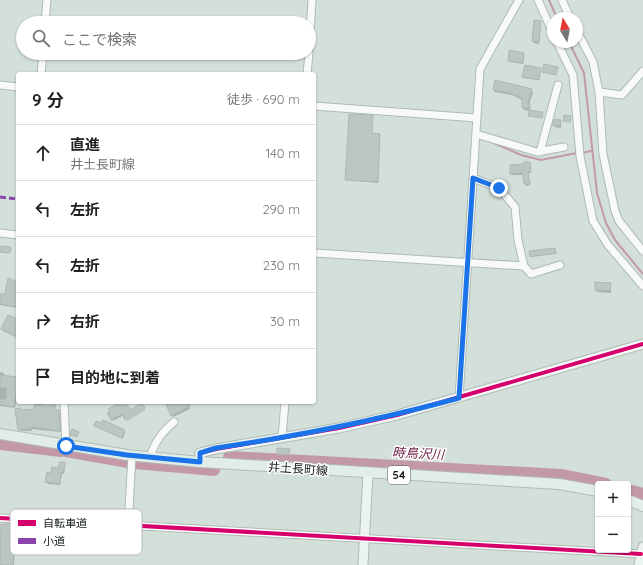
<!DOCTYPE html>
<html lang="ja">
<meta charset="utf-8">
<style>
body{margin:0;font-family:Quicksand,"Noto Sans JP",sans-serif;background:#f6f6f6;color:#222}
.controls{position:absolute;right:12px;bottom:12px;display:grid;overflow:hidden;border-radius:4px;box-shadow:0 1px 3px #0004}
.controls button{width:36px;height:36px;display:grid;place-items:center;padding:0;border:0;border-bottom:1px solid #e0e0e0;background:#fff;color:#222;font:20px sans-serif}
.compass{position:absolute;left:547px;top:12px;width:36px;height:36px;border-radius:50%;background:#fff;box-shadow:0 1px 3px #0004;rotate:350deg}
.stop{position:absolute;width:12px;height:12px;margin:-9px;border:3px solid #1a73e8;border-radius:50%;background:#fff}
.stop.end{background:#1a73e8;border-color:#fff;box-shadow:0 1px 4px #0008}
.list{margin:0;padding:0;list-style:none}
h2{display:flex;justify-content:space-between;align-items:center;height:52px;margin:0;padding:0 16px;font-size:17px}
h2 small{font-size:13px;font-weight:400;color:#767676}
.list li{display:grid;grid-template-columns:26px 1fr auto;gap:12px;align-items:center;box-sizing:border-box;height:56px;padding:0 16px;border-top:1px solid #e0e0e0}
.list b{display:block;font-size:15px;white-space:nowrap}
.list p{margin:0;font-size:13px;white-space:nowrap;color:#767676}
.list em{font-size:13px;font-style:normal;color:#767676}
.icon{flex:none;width:22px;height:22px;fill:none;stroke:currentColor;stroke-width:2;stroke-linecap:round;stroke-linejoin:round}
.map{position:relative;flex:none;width:643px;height:565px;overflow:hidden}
.search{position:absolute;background:#fff;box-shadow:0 1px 3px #0004;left:16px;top:16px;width:300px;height:44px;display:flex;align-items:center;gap:10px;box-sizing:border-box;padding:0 14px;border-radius:22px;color:#767676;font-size:15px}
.panel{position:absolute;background:#fff;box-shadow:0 1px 3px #0004;left:16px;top:72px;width:300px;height:332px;border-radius:4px}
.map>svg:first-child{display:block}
.shadow{fill:#0003}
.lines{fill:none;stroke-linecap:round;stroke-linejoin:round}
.stream{stroke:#c399a7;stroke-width:2}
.river{stroke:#c399a7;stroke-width:12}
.building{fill:#bcc6c1;stroke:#aeb8b2}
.street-casing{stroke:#afbab4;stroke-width:9}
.secondary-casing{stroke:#afbab4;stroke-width:11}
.primary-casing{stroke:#b3b9b6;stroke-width:12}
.street{stroke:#f8faf9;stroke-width:7}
.secondary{stroke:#ecf4f1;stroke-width:9}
.primary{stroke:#e1eee8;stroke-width:10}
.quiet{stroke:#8e44ad;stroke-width:3;stroke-dasharray:6 3;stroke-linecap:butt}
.cycleway-casing{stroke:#fff;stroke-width:6}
.cycleway{stroke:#d6006c;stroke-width:4}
.route{stroke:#1a73e8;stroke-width:5}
.labels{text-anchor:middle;stroke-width:3;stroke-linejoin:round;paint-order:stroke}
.shield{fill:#fff;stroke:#5a5f5d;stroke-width:1}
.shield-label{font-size:11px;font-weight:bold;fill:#131b17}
.street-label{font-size:12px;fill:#131b17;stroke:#fff}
.water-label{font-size:13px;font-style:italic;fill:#732347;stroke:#fff}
.key{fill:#fff;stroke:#b8bbb9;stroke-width:1}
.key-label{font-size:11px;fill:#131b17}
</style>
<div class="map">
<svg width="643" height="565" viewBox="0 0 643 565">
<rect width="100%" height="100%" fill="#d3e0d9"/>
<path class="shadow" d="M540,22L539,44L534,43L533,41Z
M524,54L523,64L510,62L509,60Z
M525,66L541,69L539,80L524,78Z
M494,90H531L533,93L529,104L530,111L524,110L523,100L512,95L495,92Z
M561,121V128L555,127L554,125Z
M372,134L380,136L378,183L346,180Z
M530,163L531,173H528L530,185L526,186L523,175H512L511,166Z
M555,249L556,254L531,256Z
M18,283V308L0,305V295H6Z
M610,284L611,293L597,292L596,290Z
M18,321V338L3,331L2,329Z
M0,372L4,373L5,377L18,381V397L15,408L0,406Z
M35,402H56L55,411L60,413L61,432L31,429L32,431H21L20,409L22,411L35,409Z
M119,402H125L124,415L113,421L108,414L120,404Z
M166,402H187L190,409L173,417Z
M145,409V410L127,421V420Z
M96,426L124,431L125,433L123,439Z
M64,463V474H62L60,485L48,484L46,482L52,474Z
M14,525L16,528L14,565H0V539Z"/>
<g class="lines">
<path class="stream" d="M549,0L557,18
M569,42L584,73L597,193L606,223L615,240L643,274
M494,143L521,155L541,160L577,153
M582,153L591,151"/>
<path class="river" d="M0,444L61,451
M66,451L128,462
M229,457L561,475L606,484
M135,463L214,470
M628,490L643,494"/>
</g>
<path class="building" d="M534,20L541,21L539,42L532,41Z
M509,50L524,53L523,63L508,61Z
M544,64L558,67L556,75L542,72Z
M525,65L541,68L539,80L522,77Z
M495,80L532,89L528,103H530V108H522V98L510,93L493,90Z
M529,110L543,112L542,118L528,116Z
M349,114L373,115L372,133L380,134L378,182L345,180Z
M564,115L571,116L570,122L563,121Z
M554,119L561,120L560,126L552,125Z
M524,162H530L531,172H528L530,184H524L522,173L510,174V165L524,164Z
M0,246L11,247L10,253L0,252Z
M555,248L556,253L530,257L529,251Z
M8,278L18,282V307L0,304V294H5Z
M595,282L611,283L610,291L595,290Z
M8,315L18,319V337L1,329Z
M0,375L18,377V393H16L14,407L0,405V399H5L7,388L0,387Z
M43,402H55L54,410H59L60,431L31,427V429L18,430L15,409L21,408V410L34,409V405H42Z
M121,402H126L130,410L142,403L145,408L125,420L122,414L111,420L107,413L110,412L108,409Z
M165,402H188L190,406L171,416Z
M103,420L125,430L122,438L94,426L96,421L102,423Z
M72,429L79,432L77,437L70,435Z
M277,448L290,449L289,455L277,454Z
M60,462H65L64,472H61L60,484L45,482L47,472L51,473L52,467L58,468Z
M1,524H15L13,565H0Z"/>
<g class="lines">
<defs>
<path id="street" d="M538,0L553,33
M562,0L570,18
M45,23L47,0
M577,31L593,62L599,92
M557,42L573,75L580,156L593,221L608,245L643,286
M309,49L312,0
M643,71L622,95L599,92L603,154L615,211L619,221L643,251
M41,74L43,53
M307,74L309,53
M0,85L18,87
M314,106L477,118
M476,134L537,152L564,147
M540,152L558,85
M0,233L18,235
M314,253L524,266L518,240L515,207L499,188L473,178
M524,266L531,274L560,265
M459,398L480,69L519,0
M64,402L66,446
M282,438L285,402
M150,457C155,442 161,433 174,422
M0,518L641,554
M128,527L132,455"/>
<path id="secondary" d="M200,462V453L216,449L339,428L397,415L643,344
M363,565L368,473
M639,565L643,547"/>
<path id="primary" d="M0,434L127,455L200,462L559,484L598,491
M628,500L643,506"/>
</defs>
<use href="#street" class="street-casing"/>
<use href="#secondary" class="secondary-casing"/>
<use href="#primary" class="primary-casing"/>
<use href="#street" class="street"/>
<use href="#secondary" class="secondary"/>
<use href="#primary" class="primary"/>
<path class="quiet" d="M0,197L18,199"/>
<defs>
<path id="cycleway" d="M200,462V453L216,449L339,428L397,415L643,344
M0,518L641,554"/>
</defs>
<use href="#cycleway" class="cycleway-casing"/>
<use href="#cycleway" class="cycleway"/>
</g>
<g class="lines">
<path class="route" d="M66,446L127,455L200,462V453L216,448C298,436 379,420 459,398L473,178L499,188"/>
</g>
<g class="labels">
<rect class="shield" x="388" y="466" width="22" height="18" rx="3"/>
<g class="shield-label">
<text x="399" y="479">54</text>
</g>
<g class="street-label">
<text transform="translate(298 469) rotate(4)" y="4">井土長町線</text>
</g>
<g class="water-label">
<text transform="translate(418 453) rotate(3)" y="5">時鳥沢川</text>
</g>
</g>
<rect x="10" y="509" width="132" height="46" rx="6" class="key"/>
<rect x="18" y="520" width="18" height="6" fill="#d6006c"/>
<rect x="18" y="538" width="18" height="6" fill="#8e44ad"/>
<g class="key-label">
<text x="43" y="527">自転車道</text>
<text x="43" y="545">小道</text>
</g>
</svg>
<div class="controls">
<button>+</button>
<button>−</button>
</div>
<svg class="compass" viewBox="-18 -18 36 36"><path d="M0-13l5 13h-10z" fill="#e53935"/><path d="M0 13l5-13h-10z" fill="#767676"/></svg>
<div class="stop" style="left:66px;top:446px"></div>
<div class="stop end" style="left:499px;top:188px"></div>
<div class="search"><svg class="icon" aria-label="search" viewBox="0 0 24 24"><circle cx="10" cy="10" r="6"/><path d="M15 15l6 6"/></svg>ここで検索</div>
<section class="panel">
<h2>9 分<small>徒歩 · 690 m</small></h2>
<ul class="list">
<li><svg class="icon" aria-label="ahead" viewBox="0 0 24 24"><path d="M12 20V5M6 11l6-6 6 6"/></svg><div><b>直進</b><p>井土長町線</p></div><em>140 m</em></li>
<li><svg class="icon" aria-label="left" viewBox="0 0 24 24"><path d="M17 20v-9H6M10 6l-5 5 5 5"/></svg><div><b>左折</b></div><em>290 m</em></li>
<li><svg class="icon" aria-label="left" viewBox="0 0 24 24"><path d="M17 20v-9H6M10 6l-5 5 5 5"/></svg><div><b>左折</b></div><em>230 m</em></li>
<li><svg class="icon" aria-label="right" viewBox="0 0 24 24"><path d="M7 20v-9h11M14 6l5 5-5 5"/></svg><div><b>右折</b></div><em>30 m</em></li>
<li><svg class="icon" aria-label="arrive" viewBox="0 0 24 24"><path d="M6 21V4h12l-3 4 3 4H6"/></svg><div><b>目的地に到着</b></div></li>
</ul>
</section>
</div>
